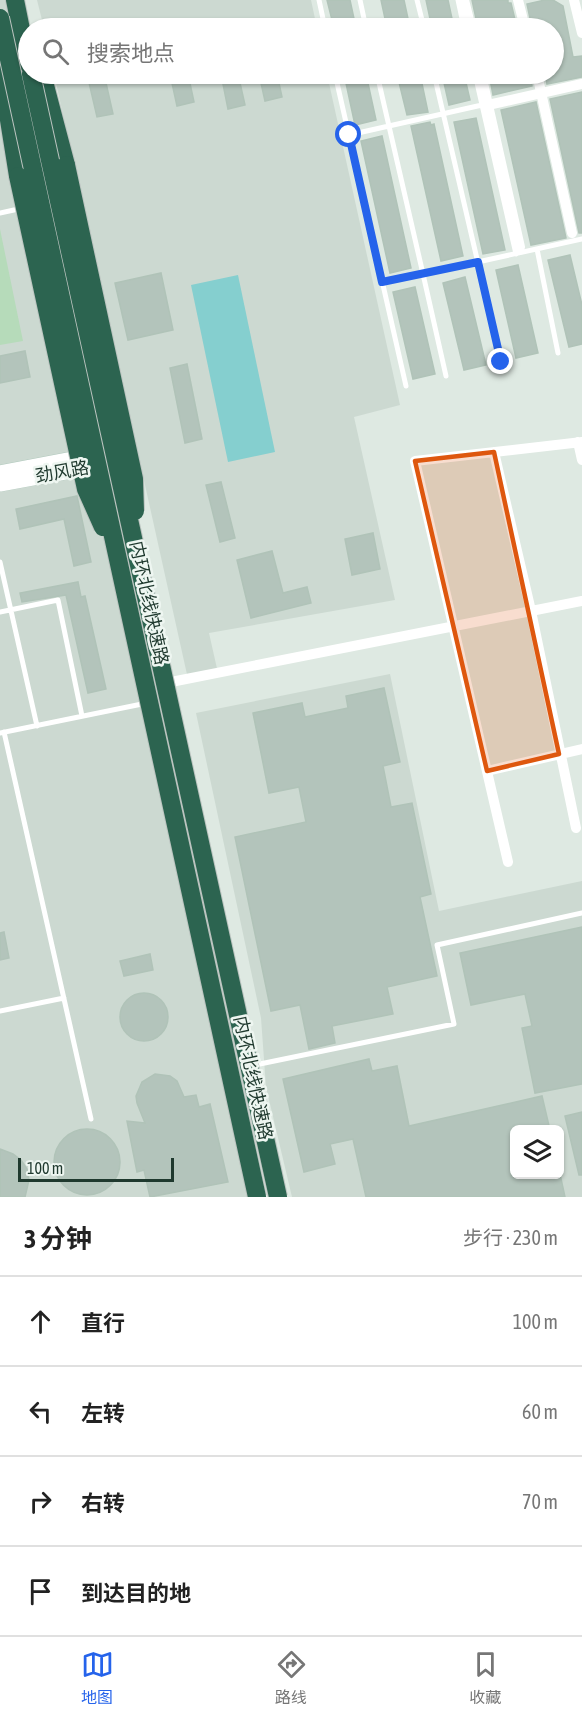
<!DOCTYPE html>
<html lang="zh">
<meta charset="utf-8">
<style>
body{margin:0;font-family:"Asap Condensed","Noto Sans SC",sans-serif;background:#f2f2f2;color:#222}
.controls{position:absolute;right:18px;bottom:18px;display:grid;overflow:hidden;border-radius:9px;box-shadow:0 2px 4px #0004}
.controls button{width:54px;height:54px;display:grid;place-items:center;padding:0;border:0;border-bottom:2px solid #e0e0e0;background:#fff;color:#222;font:30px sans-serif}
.scale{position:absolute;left:18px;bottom:15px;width:156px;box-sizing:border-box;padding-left:6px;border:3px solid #1f392e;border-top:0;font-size:16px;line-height:21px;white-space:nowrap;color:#1f392e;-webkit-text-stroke:4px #eef6f1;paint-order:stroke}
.stop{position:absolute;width:18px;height:18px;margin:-14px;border:4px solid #2563eb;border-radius:50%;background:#fff}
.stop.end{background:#2563eb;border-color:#fff;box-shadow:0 2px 6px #0008}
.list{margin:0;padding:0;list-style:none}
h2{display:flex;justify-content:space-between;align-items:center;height:78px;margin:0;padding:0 24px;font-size:26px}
h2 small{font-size:20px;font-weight:400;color:#767676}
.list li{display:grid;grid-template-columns:39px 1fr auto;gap:18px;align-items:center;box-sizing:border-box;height:90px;padding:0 24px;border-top:2px solid #e0e0e0}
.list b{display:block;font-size:22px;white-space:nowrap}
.list em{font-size:20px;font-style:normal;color:#767676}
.icon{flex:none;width:33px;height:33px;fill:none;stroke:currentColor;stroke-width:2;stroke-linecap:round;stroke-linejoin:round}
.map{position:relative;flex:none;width:582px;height:1197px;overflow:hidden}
.search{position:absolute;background:#fff;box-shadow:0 2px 4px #0004;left:18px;right:18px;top:18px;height:66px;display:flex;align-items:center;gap:15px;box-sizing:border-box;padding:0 21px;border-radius:33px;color:#767676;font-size:22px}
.sheet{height:438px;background:#fff}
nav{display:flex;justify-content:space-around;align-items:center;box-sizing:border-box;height:84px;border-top:2px solid #e0e0e0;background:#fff;font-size:16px;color:#767676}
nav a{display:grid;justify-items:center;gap:3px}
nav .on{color:#2563eb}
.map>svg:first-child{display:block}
.built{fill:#ccd9d1;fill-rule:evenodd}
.green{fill:#b6dbba}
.water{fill:#85cfcf}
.building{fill:#b3c4bb;stroke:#b0c3b8;stroke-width:1.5}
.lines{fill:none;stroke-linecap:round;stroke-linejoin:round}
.secondary-casing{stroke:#b1c9bd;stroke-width:16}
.highway-casing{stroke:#bcc4c0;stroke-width:20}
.lane{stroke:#fff;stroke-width:5}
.street{stroke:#fff;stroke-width:10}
.secondary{stroke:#fff;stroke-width:15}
.highway{stroke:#2c6450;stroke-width:18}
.highway-bridge-casing{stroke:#bcc4c0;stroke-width:20;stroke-linecap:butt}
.highway-bridge{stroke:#2c6450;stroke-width:18}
.route{stroke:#2563eb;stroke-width:8}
.marked{fill:#de570e;fill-opacity:0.2;stroke:#de570e;stroke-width:4.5;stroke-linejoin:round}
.labels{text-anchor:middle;stroke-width:5;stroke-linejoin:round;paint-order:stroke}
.street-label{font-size:18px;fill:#1f392e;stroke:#eef6f1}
</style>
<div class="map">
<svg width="582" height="1197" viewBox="0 0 582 1197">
<rect width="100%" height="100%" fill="#dee9e2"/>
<path class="built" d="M0,0H5L104,453L88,456L250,1197H0Z
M37,0H311L317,28H44Z
M54,74H327L400,405L354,417L395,600L209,633L218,673L188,679Z
M390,674L439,911L582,881V1197H292L266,1087L261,1018L196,713ZM514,1130H560V1174H514Z"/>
<path class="green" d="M0,229L23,341L0,345Z"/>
<path class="water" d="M238,275L275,452L228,462L191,285Z"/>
<path class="building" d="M327,0H350L356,28H334Z
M381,0H404L410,28H387Z
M426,0H448L454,28H432Z
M472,0H508V3H511L517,28H478Z
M545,0H553L563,6L573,57L582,56V77L547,84L545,74H554V28H532L527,4Z
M265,20L267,28H242V25Z
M87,74H104L113,114L97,117Z
M170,74H188L194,102L177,106Z
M221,74H238L245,105L228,109Z
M259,74H277L282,97L265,101Z
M344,74H366L376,120L355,125Z
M397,74H420L428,112L407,115Z
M442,74H464L470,100L449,105Z
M489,74H530L532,86L493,95Z
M582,92V233H579L550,99Z
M536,102L566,238L531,245L501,110Z
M476,118L505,250L483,254L454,122Z
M430,122L431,125L434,124L463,256L441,261L411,126Z
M382,136L411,268L390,273L361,141Z
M570,255L582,305V344L569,347L548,260Z
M518,265L538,353L516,358L496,270Z
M161,273L173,330L128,340L115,283Z
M465,277L486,365L464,370L443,283Z
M415,287L435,374L413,379L393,292Z
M25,351L30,377L0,383V356Z
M187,364L202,439L185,443L170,368Z
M221,482L235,538L220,542L206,485Z
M77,496L91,562L74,566L64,519L20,529L16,509Z
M373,533L380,569L352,575L345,539Z
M272,551L283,593L307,587L311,603L251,618L237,560Z
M78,582L81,597L85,596L106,689L88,693L66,595L22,602L20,593Z
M384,688L400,762L383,766L391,807L412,803L431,894L420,897L437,976L387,987L393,1014L332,1026L335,1043L309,1049L300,1005L271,1011L235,837L306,822L299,787L269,793L253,713L302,703L305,717L348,708L346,696Z
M582,927V1084L535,1093L522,1028L532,1026L525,994L471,1005L460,953Z
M4,932L9,958L0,960V933Z
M150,954L153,970L124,976L120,961Z
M120 1017a24 24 0 1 1 48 0a24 24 0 1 1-48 0Z
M369,1059L372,1071L397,1066L409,1126L542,1096L550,1130H514V1174H560L565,1197H366L353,1139L330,1144L335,1164L304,1172L283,1079Z
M155,1074L170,1076L177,1081L184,1097L196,1095L199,1107L210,1104L228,1182L150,1197L144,1170L137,1172L127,1121L145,1123L137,1103L136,1096L142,1082Z
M582,1112V1175H579L565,1116Z
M54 1162a33 33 0 1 1 66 0a33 33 0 1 1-66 0Z
M0,1149L13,1154L21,1160L27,1169L29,1180L25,1197H0Z"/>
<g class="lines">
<defs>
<path id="secondary" d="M0,473L88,456
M0,484L92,467"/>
<path id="highway" d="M15,0L28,64
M0,64L18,176
M42,74L66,165"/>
</defs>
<use href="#secondary" class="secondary-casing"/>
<use href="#highway" class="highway-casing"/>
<path class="lane" d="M319,0L325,28
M360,0L366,28
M417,0L424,28
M458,0L464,28
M335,74L406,386
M377,74L423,274L582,239
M434,74L501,362
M475,74L516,254
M349,135L482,105
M0,213L23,208
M537,249L558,353
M382,282L423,274L446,376
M0,562L37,726
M0,612L58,600L82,716
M4,732L91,1119
M0,733L142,704
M0,1011L64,998
M255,1065L454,1024L437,945L582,913"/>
<path class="street" d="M464,0L471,28
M518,0L525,28
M574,0L582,33
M481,74L520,247
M537,74L572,233
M488,105L582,84
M578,442L582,460
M494,452L531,611L576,828
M171,682L582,601
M487,771L582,749
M508,862L415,461L582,442"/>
<use href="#secondary" class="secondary"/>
<use href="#highway" class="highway"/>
<defs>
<path id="highway-bridge" d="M0,18L257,1197
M31,74L278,1197
M66,165L134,479L135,511
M18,176L86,489L103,527"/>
</defs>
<use href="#highway-bridge" class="highway-bridge-casing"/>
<use href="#highway-bridge" class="highway-bridge"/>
</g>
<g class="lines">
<path class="route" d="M349,135L382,282L478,262L501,362"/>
</g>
<path class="marked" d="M494,452L559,754L487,771L415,461Z"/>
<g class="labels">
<g class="street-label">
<text transform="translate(62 472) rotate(-10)" y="6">劲风路</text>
<text transform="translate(149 603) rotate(78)" y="6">内环北线快速路</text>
<text transform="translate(253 1078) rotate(78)" y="6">内环北线快速路</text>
</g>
</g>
</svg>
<div class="controls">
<button><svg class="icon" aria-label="layers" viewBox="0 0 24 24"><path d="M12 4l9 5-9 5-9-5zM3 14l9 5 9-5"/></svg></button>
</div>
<div class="scale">100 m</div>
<div class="stop" style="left:349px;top:135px"></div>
<div class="stop end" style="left:501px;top:362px"></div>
<div class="search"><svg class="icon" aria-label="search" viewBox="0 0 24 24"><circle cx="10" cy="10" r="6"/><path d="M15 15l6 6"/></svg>搜索地点</div>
</div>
<section class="sheet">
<h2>3 分钟<small>步行 · 230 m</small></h2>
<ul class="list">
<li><svg class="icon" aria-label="ahead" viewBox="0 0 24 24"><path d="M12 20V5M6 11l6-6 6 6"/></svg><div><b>直行</b></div><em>100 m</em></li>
<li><svg class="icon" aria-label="left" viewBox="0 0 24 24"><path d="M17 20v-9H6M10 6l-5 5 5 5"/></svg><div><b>左转</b></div><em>60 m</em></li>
<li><svg class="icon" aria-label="right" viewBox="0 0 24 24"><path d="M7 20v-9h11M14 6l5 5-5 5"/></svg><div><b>右转</b></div><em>70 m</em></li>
<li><svg class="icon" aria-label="arrive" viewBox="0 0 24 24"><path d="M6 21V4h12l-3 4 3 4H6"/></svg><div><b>到达目的地</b></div></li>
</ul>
</section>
<nav>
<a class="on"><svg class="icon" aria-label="map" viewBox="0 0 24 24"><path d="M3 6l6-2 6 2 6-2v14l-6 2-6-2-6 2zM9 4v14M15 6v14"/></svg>地图</a>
<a><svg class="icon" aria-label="directions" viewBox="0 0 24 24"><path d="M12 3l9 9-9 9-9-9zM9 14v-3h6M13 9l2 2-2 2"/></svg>路线</a>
<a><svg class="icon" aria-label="saved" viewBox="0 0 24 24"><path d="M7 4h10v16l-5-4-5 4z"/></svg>收藏</a>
</nav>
